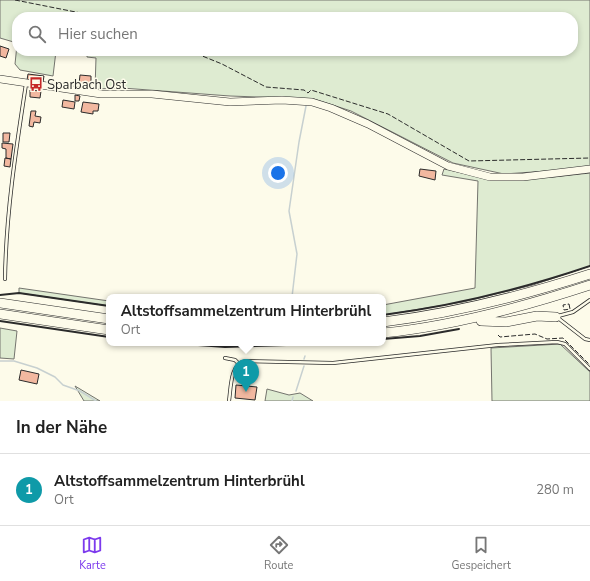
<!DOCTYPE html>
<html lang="de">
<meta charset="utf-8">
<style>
body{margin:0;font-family:"Nunito Sans",sans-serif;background:#f2f2f2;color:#222}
.you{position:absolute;left:278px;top:173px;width:14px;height:14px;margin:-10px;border:3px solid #fff;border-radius:50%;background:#1a73e8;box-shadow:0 0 0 6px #1a73e833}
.badge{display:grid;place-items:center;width:26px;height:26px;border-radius:50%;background:#7c3aed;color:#fff;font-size:13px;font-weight:700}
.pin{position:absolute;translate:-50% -33px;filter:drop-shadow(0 1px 2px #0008)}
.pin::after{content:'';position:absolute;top:21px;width:14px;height:12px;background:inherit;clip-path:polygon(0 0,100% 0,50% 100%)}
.popup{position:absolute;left:106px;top:294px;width:280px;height:52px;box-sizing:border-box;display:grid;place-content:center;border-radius:8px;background:#fff;filter:drop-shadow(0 1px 3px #0005);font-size:13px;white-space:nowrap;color:#767676}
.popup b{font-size:15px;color:#222}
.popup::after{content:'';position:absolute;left:50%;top:100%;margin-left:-8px;border:8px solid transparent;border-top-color:#fff}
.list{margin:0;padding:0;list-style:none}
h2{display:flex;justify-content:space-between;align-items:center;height:52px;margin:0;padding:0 16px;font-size:17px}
h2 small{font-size:13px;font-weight:400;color:#767676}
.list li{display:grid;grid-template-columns:26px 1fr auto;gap:12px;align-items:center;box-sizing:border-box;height:72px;padding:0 16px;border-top:1px solid #e0e0e0}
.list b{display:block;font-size:15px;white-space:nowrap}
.list p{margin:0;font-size:13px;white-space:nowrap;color:#767676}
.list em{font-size:13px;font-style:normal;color:#767676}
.icon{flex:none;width:22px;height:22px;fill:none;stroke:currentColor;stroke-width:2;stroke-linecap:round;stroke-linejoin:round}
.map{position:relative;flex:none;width:590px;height:401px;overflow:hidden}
.search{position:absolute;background:#fff;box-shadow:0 2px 6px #0003;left:12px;right:12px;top:12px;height:44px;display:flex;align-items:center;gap:10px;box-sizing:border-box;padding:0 14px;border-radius:16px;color:#767676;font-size:15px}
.sheet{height:124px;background:#fff}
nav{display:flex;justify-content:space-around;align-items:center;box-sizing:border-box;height:56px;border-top:1px solid #e0e0e0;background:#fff;font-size:11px;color:#767676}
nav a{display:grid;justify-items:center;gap:2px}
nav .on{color:#7c3aed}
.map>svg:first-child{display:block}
.green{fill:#deebd1;stroke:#74746e}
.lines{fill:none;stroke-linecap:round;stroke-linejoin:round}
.stream{stroke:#c7d0d0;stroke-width:1.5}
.building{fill:#f2b8a0;stroke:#2b2b2b}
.lane-casing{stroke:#2b2b2b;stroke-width:4}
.secondary-casing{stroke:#2b2b2b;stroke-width:8}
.highway-casing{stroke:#2b2b2b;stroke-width:10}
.lane{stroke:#fdfbea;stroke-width:2.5}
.secondary{stroke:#fdfbea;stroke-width:7}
.highway{stroke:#fdfbea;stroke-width:9}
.fence{stroke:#2b2b2b;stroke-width:1;stroke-dasharray:5 2;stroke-linecap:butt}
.wall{stroke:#2b2b2b;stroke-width:2}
.labels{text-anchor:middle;stroke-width:3;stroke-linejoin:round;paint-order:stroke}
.poi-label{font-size:13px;fill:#2b2b2b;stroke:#fdfbea;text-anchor:start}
</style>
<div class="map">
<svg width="590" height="401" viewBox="0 0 590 401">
<rect width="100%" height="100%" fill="#fdfbea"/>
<path class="green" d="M0,0H590V168L504,174L453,163L351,111L314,99L230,96L122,88L95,89L96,58L87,57V51H573V17H17V43L0,38Z
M17,45V51H56L53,76L20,70L15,64Z
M444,169L490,179L554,177L590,173V266L533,285L463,302L383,315V305L475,288L478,181L442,175Z
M19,288L109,301V306L19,293Z
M0,328L17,331L14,359L0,358Z
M560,344L590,372V401H492L491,348Z
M75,386L100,401H84Z
M267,389L289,395L300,393L313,401H265Z"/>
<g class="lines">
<path class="stream" d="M292,297L297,254L289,211L299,142L306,106
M304,359L305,356
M0,361H14L37,368L55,377L63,385L80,391L96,401
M296,391L304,366
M292,401L293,397"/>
</g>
<path class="building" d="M0,46L9,49L6,58L0,56Z
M64,51H76V54Z
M28,74L44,76L43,82L27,80Z
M80,75L91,76V85L79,84Z
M30,90L41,91L40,98L30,97Z
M75,95L80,96L79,101H75Z
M63,100L75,102L74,109L62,107Z
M83,102L99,104L98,111H93V114L81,112Z
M31,111H36L35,116L41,117L40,123L34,122L33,127L29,126Z
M3,133H10L9,142H3Z
M2,143L13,144L11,159L6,158V149L2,148Z
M5,158L11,159L10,167L4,166Z
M420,169L436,171L435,180L419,176Z
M21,370L39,374L37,384L19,380Z
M236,385L257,387L255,400L235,398Z"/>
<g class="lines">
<defs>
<path id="lane" d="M5,279C6,213 16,149 26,84
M558,316L573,312L590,300
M558,318L585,339L590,340
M225,358L235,360L238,363
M229,401C231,388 230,363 246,361L333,363L498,345L557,342L565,344L590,369"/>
<path id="secondary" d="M0,79L101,94H152L230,102L282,100L312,102L331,108L368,124L448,166L490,177H523L590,169"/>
<path id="highway" d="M0,303L109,319
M0,314L109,330
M481,321L506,322L537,316L556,317
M383,322C454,313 522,296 590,274
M383,333C454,326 523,307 590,285"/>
</defs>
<use href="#lane" class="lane-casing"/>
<use href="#secondary" class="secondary-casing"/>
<use href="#highway" class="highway-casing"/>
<use href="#lane" class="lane"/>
<use href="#secondary" class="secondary"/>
<use href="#highway" class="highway"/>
<path class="fence" d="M15,0L101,17
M190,51L222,64L266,87L304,90L308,93L311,90L388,114L469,161L590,158
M569,304L570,309L564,310L563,305Z
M498,335L500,337L535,334L547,339L563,338L590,365"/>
<path class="wall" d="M0,295L19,293L109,306
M383,315C454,306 522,289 590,266
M0,321L109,337
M383,339L420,336L459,329
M171,343L225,347L351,343"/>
</g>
<defs>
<symbol id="bus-bare" viewBox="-9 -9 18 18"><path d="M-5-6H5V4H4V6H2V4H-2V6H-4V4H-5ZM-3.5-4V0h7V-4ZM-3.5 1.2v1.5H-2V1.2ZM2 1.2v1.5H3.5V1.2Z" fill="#c62828" stroke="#fdfbea" stroke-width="2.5" paint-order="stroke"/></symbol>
</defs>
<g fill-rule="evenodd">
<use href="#bus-bare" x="26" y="74" width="20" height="20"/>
</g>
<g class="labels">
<g class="poi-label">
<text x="47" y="89">Sparbach Ost</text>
</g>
</g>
</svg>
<div class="you"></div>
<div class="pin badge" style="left:246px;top:392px;background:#0f9aa8">1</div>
<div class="popup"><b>Altstoffsammelzentrum Hinterbrühl</b>Ort</div>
<div class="search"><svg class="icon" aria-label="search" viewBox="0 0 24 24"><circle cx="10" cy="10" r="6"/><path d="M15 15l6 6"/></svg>Hier suchen</div>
</div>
<section class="sheet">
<h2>In der Nähe<small></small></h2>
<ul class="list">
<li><span class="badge" style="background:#0f9aa8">1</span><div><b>Altstoffsammelzentrum Hinterbrühl</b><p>Ort</p></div><em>280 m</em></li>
</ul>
</section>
<nav>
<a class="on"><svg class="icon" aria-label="map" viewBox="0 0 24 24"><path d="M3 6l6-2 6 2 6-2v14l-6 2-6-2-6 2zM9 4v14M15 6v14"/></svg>Karte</a>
<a><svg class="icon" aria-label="directions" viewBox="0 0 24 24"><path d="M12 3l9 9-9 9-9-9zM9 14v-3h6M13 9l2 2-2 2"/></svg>Route</a>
<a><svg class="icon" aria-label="saved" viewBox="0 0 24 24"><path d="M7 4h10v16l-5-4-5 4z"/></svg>Gespeichert</a>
</nav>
